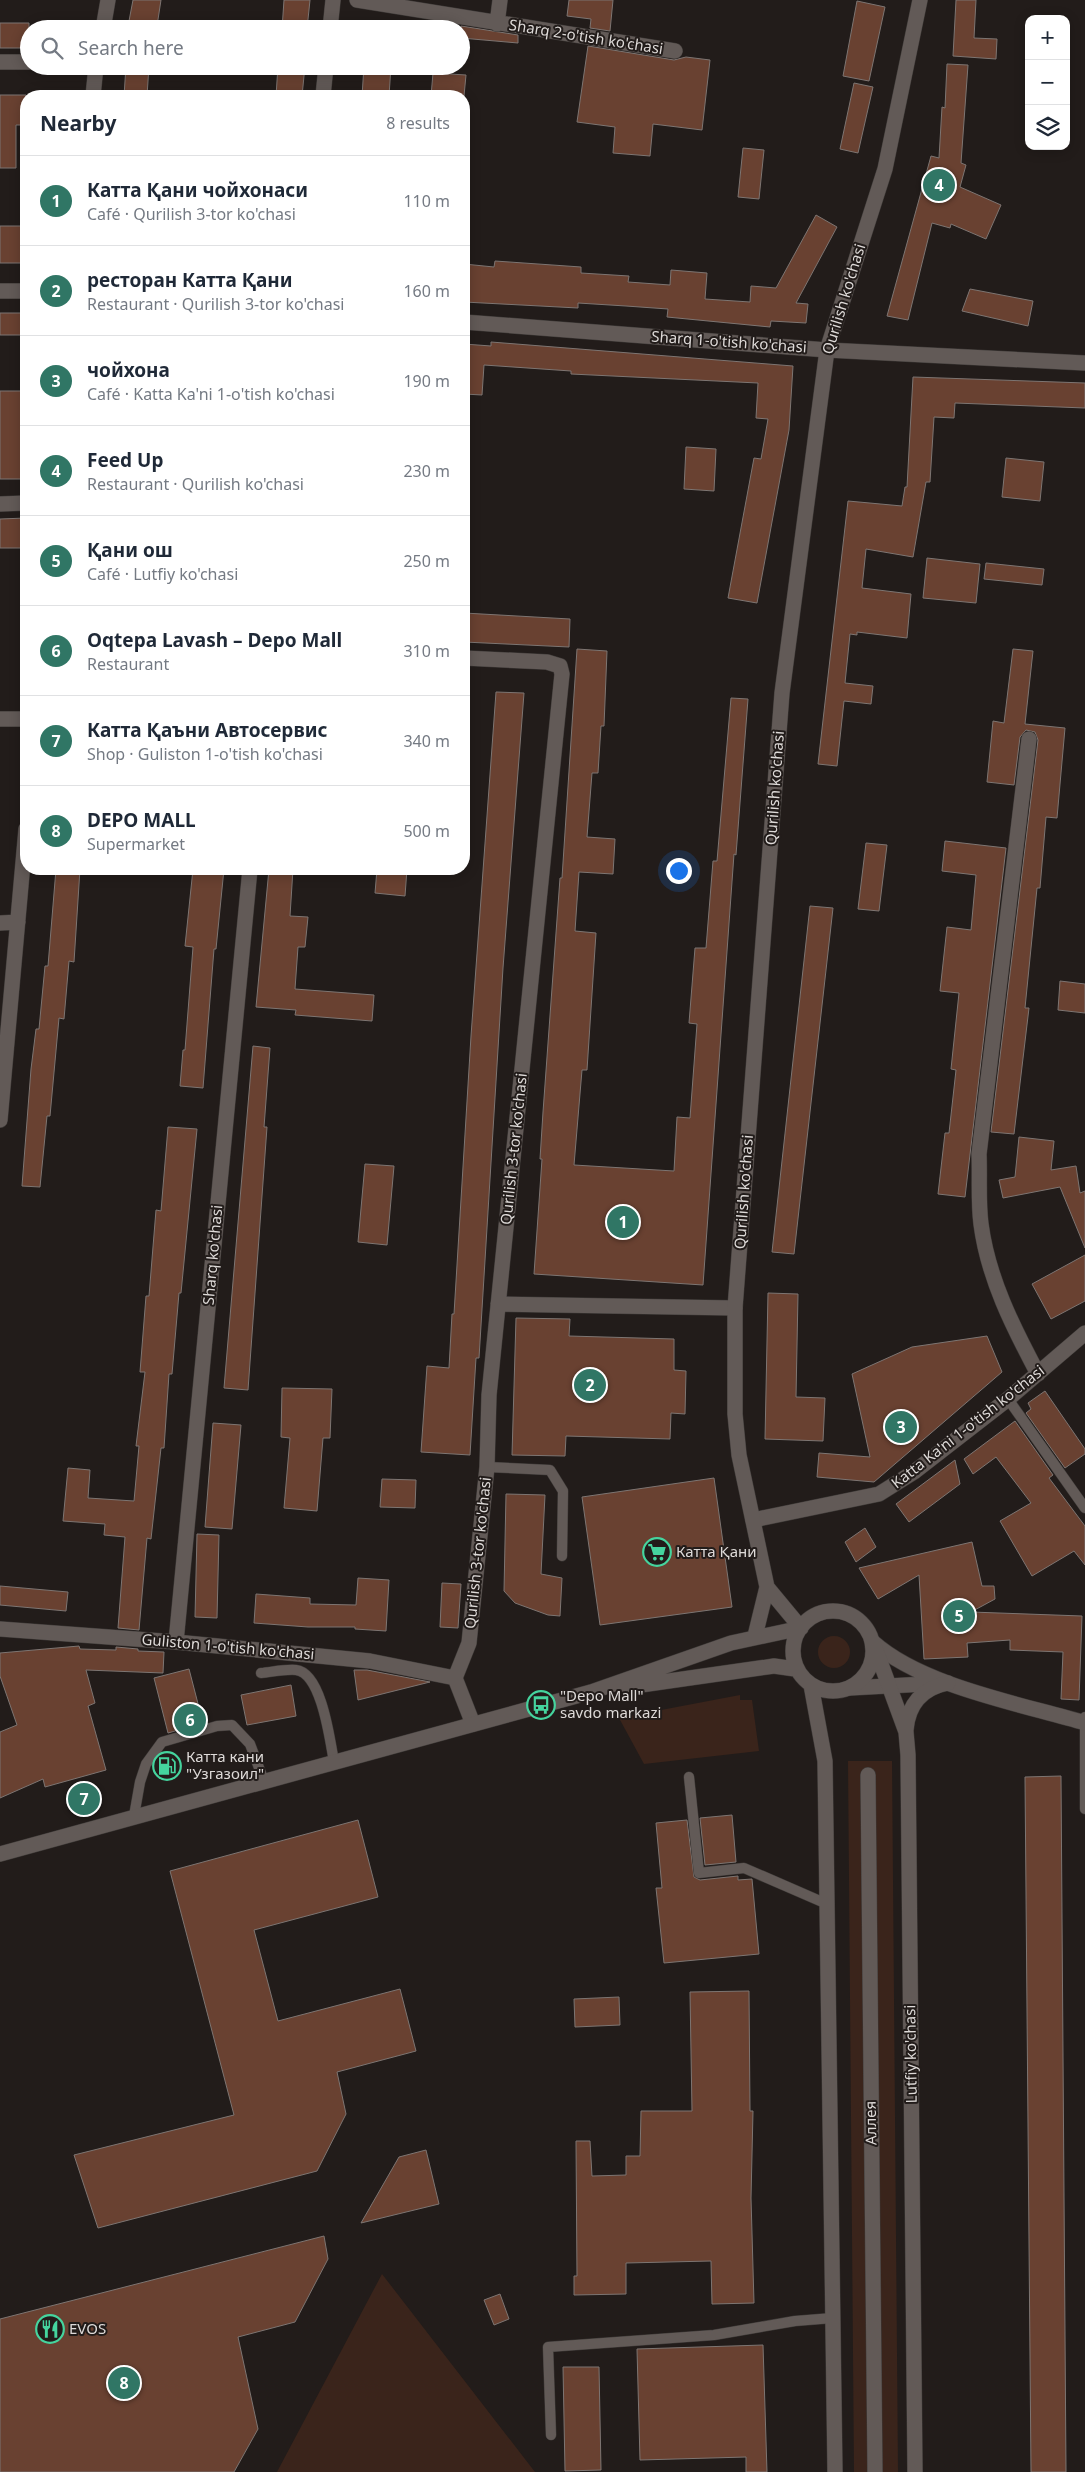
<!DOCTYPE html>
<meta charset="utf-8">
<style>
body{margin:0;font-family:"Noto Sans",sans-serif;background:#f6f6f7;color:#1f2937}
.controls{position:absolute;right:15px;top:15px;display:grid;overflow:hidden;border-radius:10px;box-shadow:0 2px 12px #0003}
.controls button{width:45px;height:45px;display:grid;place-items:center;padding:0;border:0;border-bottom:1px solid #e0e1e3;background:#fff;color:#1f2937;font:25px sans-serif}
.you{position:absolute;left:678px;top:870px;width:18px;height:18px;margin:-12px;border:4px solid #fff;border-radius:50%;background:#1a73e8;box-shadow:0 0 0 8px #1a73e833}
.badge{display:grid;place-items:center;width:32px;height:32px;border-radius:50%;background:#307665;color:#fff;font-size:16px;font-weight:700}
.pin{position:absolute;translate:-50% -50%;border:2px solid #fff;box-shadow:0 1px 5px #0006}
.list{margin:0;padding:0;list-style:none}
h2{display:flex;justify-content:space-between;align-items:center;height:65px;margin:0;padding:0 20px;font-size:21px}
h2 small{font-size:16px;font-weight:400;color:#747a83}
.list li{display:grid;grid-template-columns:32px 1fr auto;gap:15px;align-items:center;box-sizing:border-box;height:90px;padding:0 20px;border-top:1px solid #e0e1e3}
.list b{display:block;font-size:19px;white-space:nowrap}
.list p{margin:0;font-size:16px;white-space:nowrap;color:#747a83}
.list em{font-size:16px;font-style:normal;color:#747a83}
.icon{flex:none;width:28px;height:28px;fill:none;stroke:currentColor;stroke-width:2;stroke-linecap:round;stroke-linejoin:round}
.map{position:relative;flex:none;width:1085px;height:2472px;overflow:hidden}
.search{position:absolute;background:#fff;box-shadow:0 2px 12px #0003;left:20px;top:20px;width:450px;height:55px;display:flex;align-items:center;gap:12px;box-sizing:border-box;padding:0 18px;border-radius:28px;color:#747a83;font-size:19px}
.panel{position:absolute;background:#fff;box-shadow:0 2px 12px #0003;left:20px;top:90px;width:450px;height:785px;border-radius:20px}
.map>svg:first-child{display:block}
.green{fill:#3a241b}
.building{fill:#694131;stroke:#7d7572}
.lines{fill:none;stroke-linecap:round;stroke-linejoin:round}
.lane-casing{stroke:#3e3a38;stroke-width:11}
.street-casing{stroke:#3e3a38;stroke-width:16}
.secondary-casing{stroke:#3e3a38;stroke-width:16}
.lane{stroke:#625a57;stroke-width:10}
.street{stroke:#625a57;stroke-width:15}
.secondary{stroke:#625a57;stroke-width:15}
.labels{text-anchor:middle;stroke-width:4;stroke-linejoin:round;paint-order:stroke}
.street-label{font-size:15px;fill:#dedad8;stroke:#221c1a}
.poi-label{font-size:15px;fill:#dedad8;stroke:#221c1a;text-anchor:start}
</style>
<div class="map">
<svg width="1085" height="2472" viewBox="0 0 1085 2472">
<rect width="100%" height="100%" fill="#221c1a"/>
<path class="green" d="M818 1652a16 16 0 1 1 32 0a16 16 0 1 1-32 0Z
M740,1695V1700H752L759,1751L644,1764L619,1718Z
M848,1761H892L898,2472H854Z
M382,2274L535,2472H277Z"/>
<path class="building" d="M133,0H161L157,26L129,21Z
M284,0H310L307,29H282Z
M569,0H613L610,31L590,28L591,19L567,16Z
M956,0H976L974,38L997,39L996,59L953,56Z
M857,1L885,7L869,81L843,76Z
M0,23H29V48H0Z
M461,26L518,35V43L461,38Z
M588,46L674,60L686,57L710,60L702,130L653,124L650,156L613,153L615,127L577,122Z
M947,64L968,65L961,163L966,165L960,187L1001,205L986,239L951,224L950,228L932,223L908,320L887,316L931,156L939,158L942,107L945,108Z
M126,66H149L147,96H124Z
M278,66H305L302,96H276Z
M364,66H391L389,96H362Z
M433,73L466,75L464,96H431Z
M854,83L873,87L858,153L840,149Z
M0,95H26V125H16V168H0Z
M743,148L764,150L759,199L738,197Z
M816,215L837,227L796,303L808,304L806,323L771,321L770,327L667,317L668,309L626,306L578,303V308L464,302V264L494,267L495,261L581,267V273L629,276L628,282L670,285L671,270L707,273L705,299L750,302L751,286L776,288Z
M0,226H26V263H0Z
M970,289L1033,301L1028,326L962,311Z
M0,313H26V335H0Z
M491,342L793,366L789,430L757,603L728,598L754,458L761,459L768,419L756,418L758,383L571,374V371L484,365L482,395L464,394V344L491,346Z
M913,377L1085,383V408L955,403L954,418L934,417L930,482H926L913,557L866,549L862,588L911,594L907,638L857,632V635L850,634L845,683L873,686L871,704L844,701L837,766L818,764L848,501L902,506L905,487H907Z
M0,391H26V479H0Z
M686,447L716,449L714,491L684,489Z
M1006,458L1044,462L1040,501L1002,497Z
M26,518V548H0V519Z
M927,558L980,564L976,603L923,598Z
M986,563L1044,569L1042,585L984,579Z
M464,613L570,619L569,647L464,642Z
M577,649L607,651L604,726H601L598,773H592L587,837L615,839L613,874L579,872L575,931L596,933L587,1070H582L574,1165L674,1171L677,1117L690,1118L697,1024L689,1023L695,948H706L713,861H717L731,698L748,699L736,855L734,854L703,1285L534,1274L542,1159H540L543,1112L560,878H562Z
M1013,649L1033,651L1025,724L1065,728L1057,818L1046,817L1040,888H1037L1025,1008H1029L1014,1134L991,1132L1038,740L1035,732L1026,730L1020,737L1014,785L987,782L993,721L1004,723Z
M496,692L524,693L503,968L479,1358H476L470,1455L421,1452L427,1366L449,1368L452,1314H454L471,1036Z
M945,841L1006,848L965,1197L938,1194L945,1133H949L956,1070L951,1069L959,993L940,991L947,927L971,930L976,875L942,871Z
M866,843L887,845L879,911L858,909Z
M56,869H80L74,962L69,961L64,1019L59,1018L50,1116H47L40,1187L22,1186L31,1069L36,1029H39L45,966H48Z
M193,869H224L216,949H214L203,1088L180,1086L183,1050H185L193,947L185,946Z
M269,869H293L290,916L308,917L305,947H298L295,989L374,995L372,1021L295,1015L296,1010L256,1007Z
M377,869H407L405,896L375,893Z
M810,906L833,908L794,1254L772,1252Z
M1060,981L1085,984V1013L1058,1010Z
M253,1046L270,1048L264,1127H267L248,1390L224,1388Z
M168,1127L197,1129L181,1293H179L172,1374H169L164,1448H161L151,1539L147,1538L139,1630L118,1628L125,1537L104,1535L105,1524L63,1521L68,1468L90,1470L88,1498L134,1501L139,1446H136L145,1372H140L146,1296H149L156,1210L161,1211Z
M1019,1137L1054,1141L1051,1170L1076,1166L1080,1193L1085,1191V1248L1060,1187L1003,1198L999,1180L1015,1177Z
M365,1164L394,1166L387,1245L358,1242Z
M1085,1255V1301L1051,1319L1032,1284Z
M768,1293L798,1294L796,1397L825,1398L823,1441L765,1439Z
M516,1318L570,1319L569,1336L674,1339V1370L686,1371L685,1414L671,1413L670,1439L566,1436L565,1456L512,1455Z
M987,1336L1002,1372L874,1482L817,1477L819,1453L870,1457L852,1374L912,1347Z
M282,1388L332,1389L330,1438H323L317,1511L284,1508L290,1438L281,1437Z
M1045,1391L1085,1449V1454L1065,1468L1026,1413L1031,1409L1028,1403Z
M1015,1421L1053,1475L1049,1478L1085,1526V1565L1074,1551L1032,1576L1000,1521L1031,1503L996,1457L973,1474L964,1459Z
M213,1423L241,1425L232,1529L205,1527Z
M955,1460L960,1484L909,1522L896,1504Z
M714,1478L732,1607L600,1625L582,1497Z
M382,1479L416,1480L415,1508L380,1507Z
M506,1494L545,1495L541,1574L562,1578L560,1616L548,1615L515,1603L504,1591Z
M865,1528L876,1547L856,1562L845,1542Z
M197,1534L219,1535L217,1618L195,1617Z
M972,1542L982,1586H994L995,1599L971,1612L1082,1616L1079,1700L1061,1699L1063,1652L1010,1650V1640L967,1643L968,1657L924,1659L919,1575L878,1599L859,1568Z
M358,1578L389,1580L386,1631L355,1629V1627H308L254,1623L256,1594L310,1598V1604L356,1605Z
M442,1583L461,1584L458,1628L440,1627Z
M0,1586L68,1592L66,1611L0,1605Z
M79,1646L80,1649L116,1650V1647L138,1649V1651L164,1652L163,1673L86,1670L95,1703L88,1706L106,1770L45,1787L43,1779L0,1798V1732L17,1725L0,1676V1653Z
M189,1669L203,1723L168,1733L154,1678Z
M354,1670H367L430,1682L358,1700Z
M291,1685L296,1716L247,1725L241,1695Z
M1061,1776L1066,2472H1031L1025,1777Z
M732,1815L736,1862L705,1865L700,1818Z
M358,1820L378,1897L254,1930L278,2021L400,1989L416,2051L337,2072L346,2114L317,2171L98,2228L74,2155L234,2115L170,1871Z
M687,1820L694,1877L700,1880L738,1876V1880L752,1879L759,1954L664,1963L656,1888H662L656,1823Z
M749,1991L750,2111H753L751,2198L754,2303L712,2304L711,2261L626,2263V2294L574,2295V2276H577L576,2141H590L592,2176L626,2175V2156H640L641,2111H692L690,1992Z
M619,1997L620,2025L575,2027L574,1999Z
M426,2150L439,2204L361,2223L399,2157Z
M324,2236L328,2259L295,2322L238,2337L258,2429L234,2472H0V2319Z
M500,2294L509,2319L494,2325L484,2300Z
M763,2345L767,2472H746V2457L640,2460L637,2349Z
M563,2367H599L601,2470L565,2471Z"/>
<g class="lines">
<defs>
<path id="lane" d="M1008,1399L1085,1508
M487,1467L550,1470L563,1491L562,1556
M261,1673C272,1672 285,1669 296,1670C322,1673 330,1741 334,1762
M1085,1717V1809
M689,1777L699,1873L744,1868L827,1904
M134,1816L140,1782L146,1764L162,1742L217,1726L232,1725L250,1744L264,1781
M551,2435L548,2347L714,2335L795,2321L833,2318"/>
<path id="street" d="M357,0L675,51
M497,24L500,0
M103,29L108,0
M330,29L333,0
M0,62H29
M93,96L96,66
M323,96L326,66
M0,291H26
M464,322L827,350L1085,363
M0,504L26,503
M464,658L547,662L560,666L562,674L489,1395L487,1467L469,1643L455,1678L473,1724
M0,719H26
M1029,739L979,1154C980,1177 978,1201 981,1224C988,1278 1013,1327 1038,1374
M0,923L18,922
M0,1120L26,829
M498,1304L735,1308
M753,1520L879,1494L914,1472L1008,1399L1085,1333
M0,1629L176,1642L370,1661L455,1678
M176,1642L250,869
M873,1642C922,1686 1021,1704 1085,1723
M850,1688L944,1683
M868,1775L875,2472"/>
<path id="secondary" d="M793 1651a40 40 0 1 1 80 0a40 40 0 1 1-80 0Z
M801,1628L767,1587L739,1455L735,1414V1308L782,693L827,350L885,169L920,0
M755,1636L767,1587
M873,1642L906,1732L908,1755L915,2472
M811,1685L825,1761L835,2472
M627,1687L774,1666L795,1669
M906,1730C908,1705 922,1688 948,1683
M0,1854L591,1692L731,1643L801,1628"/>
</defs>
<use href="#lane" class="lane-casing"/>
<use href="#street" class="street-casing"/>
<use href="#secondary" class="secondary-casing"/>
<use href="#lane" class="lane"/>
<use href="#street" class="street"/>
<use href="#secondary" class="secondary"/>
</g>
<defs>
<symbol id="supermarket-ring" viewBox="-11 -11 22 22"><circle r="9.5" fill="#221c1a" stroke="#45d49e" stroke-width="1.5"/><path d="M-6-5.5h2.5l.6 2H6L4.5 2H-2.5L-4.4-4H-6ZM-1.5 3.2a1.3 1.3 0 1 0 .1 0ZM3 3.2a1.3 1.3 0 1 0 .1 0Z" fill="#45d49e"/></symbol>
<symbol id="bus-ring" viewBox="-11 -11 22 22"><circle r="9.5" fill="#221c1a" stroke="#45d49e" stroke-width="1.5"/><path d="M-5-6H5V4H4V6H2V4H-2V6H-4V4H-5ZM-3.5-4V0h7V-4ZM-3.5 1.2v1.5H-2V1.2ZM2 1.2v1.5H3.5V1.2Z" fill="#45d49e"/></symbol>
<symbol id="fuel-ring" viewBox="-11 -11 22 22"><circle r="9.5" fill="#221c1a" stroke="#45d49e" stroke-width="1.5"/><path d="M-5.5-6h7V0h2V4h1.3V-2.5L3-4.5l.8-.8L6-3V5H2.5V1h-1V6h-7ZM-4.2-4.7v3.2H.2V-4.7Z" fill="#45d49e"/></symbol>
<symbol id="restaurant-ring" viewBox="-11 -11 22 22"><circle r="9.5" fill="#221c1a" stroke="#45d49e" stroke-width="1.5"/><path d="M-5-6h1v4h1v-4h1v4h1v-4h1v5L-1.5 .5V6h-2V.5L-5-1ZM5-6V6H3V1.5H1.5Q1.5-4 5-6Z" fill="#45d49e"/></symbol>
</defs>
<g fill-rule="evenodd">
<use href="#supermarket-ring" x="641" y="1536" width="32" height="32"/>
<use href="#bus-ring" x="525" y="1689" width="32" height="32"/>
<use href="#fuel-ring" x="151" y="1750" width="32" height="32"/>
<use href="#restaurant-ring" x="34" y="2313" width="32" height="32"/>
</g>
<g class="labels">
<g class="street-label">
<text transform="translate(586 37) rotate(9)" y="5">Sharq 2-o'tish ko'chasi</text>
<text transform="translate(844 299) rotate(-73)" y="5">Qurilish ko'chasi</text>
<text transform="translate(729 342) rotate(4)" y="5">Sharq 1-o'tish ko'chasi</text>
<text transform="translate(775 788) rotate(-86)" y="5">Qurilish ko'chasi</text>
<text transform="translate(514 1149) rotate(-84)" y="5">Qurilish 3-tor ko'chasi</text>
<text transform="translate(744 1192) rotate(-86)" y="5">Qurilish ko'chasi</text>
<text transform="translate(213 1255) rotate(-85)" y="5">Sharq ko'chasi</text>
<text transform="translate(968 1427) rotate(-38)" y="5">Katta Ka'ni 1-o'tish ko'chasi</text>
<text transform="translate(478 1553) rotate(-84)" y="5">Qurilish 3-tor ko'chasi</text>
<text transform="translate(228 1647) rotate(5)" y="5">Guliston 1-o'tish ko'chasi</text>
<text transform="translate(911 2054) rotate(-91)" y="5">Lutfiy ko'chasi</text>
<text transform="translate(871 2123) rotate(-91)" y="5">Аллея</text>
</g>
<g class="poi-label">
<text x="676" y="1557">Катта Қани</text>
<text x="560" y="1701">"Depo Mall"<tspan x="560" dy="17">savdo markazi</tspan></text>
<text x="186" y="1762">Катта кани<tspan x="186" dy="17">"Узгазоил"</tspan></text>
<text x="69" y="2334">EVOS</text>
</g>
</g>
</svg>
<div class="controls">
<button>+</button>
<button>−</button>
<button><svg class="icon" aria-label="layers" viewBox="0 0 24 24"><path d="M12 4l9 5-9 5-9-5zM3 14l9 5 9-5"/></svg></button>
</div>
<div class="you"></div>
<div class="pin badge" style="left:623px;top:1222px">1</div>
<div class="pin badge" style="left:590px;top:1385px">2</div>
<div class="pin badge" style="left:901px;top:1427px">3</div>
<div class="pin badge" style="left:939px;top:185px">4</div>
<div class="pin badge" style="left:959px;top:1616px">5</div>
<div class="pin badge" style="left:190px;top:1720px">6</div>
<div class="pin badge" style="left:84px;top:1799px">7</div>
<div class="pin badge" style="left:124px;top:2383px">8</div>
<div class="search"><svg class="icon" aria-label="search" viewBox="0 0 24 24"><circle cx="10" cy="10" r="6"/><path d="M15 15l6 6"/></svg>Search here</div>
<section class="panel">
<h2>Nearby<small>8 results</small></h2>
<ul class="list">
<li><span class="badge">1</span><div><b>Катта Қани чойхонаси</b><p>Café · Qurilish 3-tor ko'chasi</p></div><em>110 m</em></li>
<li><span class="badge">2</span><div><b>ресторан Катта Қани</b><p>Restaurant · Qurilish 3-tor ko'chasi</p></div><em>160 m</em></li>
<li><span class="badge">3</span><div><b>чойхона</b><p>Café · Katta Ka'ni 1-o'tish ko'chasi</p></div><em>190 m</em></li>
<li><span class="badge">4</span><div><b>Feed Up</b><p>Restaurant · Qurilish ko'chasi</p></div><em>230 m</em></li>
<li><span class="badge">5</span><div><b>Қани ош</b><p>Café · Lutfiy ko'chasi</p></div><em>250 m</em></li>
<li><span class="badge">6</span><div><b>Oqtepa Lavash – Depo Mall</b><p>Restaurant</p></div><em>310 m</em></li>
<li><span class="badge">7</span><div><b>Катта Қаъни Автосервис</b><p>Shop · Guliston 1-o'tish ko'chasi</p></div><em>340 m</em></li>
<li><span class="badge">8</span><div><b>DEPO MALL</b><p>Supermarket</p></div><em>500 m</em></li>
</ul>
</section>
</div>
